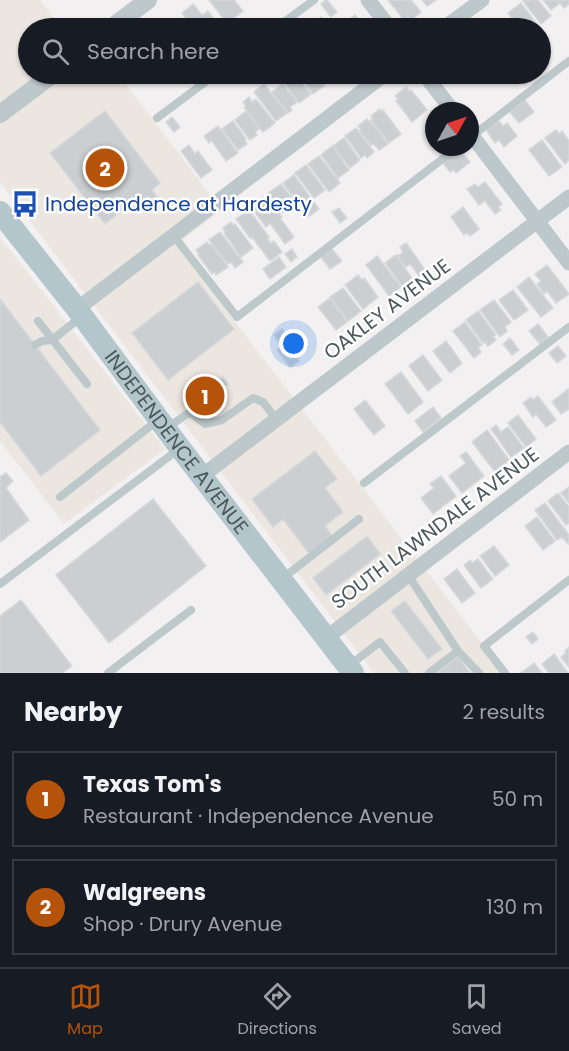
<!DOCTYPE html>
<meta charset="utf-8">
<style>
body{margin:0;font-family:Poppins,sans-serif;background:#242831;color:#f1f3f6}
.compass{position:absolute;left:425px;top:102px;width:54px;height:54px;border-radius:50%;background:#171b24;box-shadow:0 2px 4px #0004;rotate:50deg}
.you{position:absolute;left:294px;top:344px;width:21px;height:21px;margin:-15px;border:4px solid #fff;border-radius:50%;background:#1a73e8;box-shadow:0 0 0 9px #1a73e833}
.badge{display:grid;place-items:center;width:39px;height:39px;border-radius:50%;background:#b45309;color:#fff;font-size:20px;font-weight:700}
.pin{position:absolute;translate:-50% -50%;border:3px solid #fff;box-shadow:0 2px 6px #0006}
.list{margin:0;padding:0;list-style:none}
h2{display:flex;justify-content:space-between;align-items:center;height:78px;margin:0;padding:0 24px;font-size:26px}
h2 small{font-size:20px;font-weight:400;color:#9ea1a6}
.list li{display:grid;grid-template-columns:39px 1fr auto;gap:18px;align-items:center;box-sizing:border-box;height:96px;margin:0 12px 12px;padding:0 12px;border:2px solid #363941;border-radius:0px}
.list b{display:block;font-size:22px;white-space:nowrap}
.list p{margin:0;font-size:20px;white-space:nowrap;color:#9ea1a6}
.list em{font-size:20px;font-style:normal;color:#9ea1a6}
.icon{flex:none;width:33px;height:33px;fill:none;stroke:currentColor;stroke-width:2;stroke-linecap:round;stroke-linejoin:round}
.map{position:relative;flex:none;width:569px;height:673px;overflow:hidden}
.search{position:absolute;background:#171b24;box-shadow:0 2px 4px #0004;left:18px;right:18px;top:18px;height:66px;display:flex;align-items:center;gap:15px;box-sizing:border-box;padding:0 21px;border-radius:33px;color:#9ea1a6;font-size:22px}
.sheet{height:294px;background:#171b24}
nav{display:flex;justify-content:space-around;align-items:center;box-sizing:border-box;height:84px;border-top:2px solid #363941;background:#171b24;font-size:16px;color:#9ea1a6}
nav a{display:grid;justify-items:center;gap:3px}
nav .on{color:#b45309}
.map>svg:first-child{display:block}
.commercial{fill:#ece6e0}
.building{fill:#cbcfd2;stroke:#d5d8db;stroke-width:1.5}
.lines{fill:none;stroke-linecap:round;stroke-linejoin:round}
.service{stroke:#bdc8cb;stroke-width:8}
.minor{stroke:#bdc8cb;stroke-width:15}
.tertiary{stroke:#bdc8cb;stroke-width:18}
.primary{stroke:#b3c6cc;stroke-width:22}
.labels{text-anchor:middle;stroke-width:5;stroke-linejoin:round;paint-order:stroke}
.transit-label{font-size:20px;fill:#164399;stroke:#fff;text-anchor:start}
.street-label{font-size:20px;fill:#4a585c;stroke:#fff}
</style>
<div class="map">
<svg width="569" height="673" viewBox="0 0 569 673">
<rect width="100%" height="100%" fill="#f2f0f1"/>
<path class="commercial" d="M0,0H40L61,28H28V74H118L222,210L176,245L481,642L482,649L502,673H374L0,182Z
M0,237L165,449L64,524L0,441Z"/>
<path class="building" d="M209,0H234L243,11L227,23Z
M326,0H327L337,12L331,17L321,4Z
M388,0H411L421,12L410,21L408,17L404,20Z
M422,0H436L427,6Z
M524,0H538L551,16L541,24L523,1Z
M543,0H569V4L564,8L560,3L551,10Z
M521,3L536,23L529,28H520L508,13Z
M193,4L202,15L208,11L220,27L218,28H194L182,13Z
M355,15L365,28H344L342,25Z
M321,17L330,28H313L310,26Z
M174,22L179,28H166Z
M295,74L311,94L299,103L284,82Z
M298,74H314L324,86L313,94Z
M317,74H334L336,76L325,84Z
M442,74H460L448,82Z
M264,84L287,113L276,121L254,92Z
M283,84L297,102L290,107L292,110L288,113L272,92Z
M406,87L409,91L411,90L427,110L412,122L396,101L398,99L395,96Z
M249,97L252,102L256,99L275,123L263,132L244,107L246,106L243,102Z
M525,100L534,112L519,123L510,112Z
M380,109L382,112L383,110L401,134L389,143L371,120L373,119L371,116Z
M105,111L160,183L152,190L161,202L149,212L138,198L105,224L50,153Z
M246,111L259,129L255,132L257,135L250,140L235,120Z
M172,117L180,127L174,132L166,122Z
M367,119L369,122L370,121L388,144L379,150L374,144L371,145L359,130L361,129L358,126Z
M233,121L246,139L245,140L247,144L238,150L222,129Z
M499,121L503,126L507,123L517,136L504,147L499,140L495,143L486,130Z
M218,126L238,153L226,161L212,141L209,143L204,136Z
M356,128L374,152L367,158L365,155L361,158L345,136Z
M556,130L559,134L562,131L569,141V160L565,164L545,138Z
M344,138L360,160L350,168L333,146Z
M542,140L562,167L549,176L529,150Z
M189,145L195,154L198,151L212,170L201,178L181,151Z
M332,146L349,170L338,178L321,155Z
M460,150L470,162L456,173L454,170L450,172L443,163Z
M319,156L340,183L329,192L308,164Z
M306,165L325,190L314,198L295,173Z
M294,175L319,209L308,217L283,183Z
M485,182L502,204L498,207L501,210L495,214L485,201L479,205L467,189L475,184L478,187Z
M281,184L297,205L290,211L288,208L282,213L267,194Z
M263,197L266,201L268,199L282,217L280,218L294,237L285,244L270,223L266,227L253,210L256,208L253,205Z
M463,207L479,229L470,236L467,233L464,235L451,217Z
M339,208L347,218L340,223L332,212Z
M249,210L269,237L267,238L271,243L274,241L282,252L270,261L252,237L250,238L236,219Z
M231,222L234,226L235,224L253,248L241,257L224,233L225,232L223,228Z
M220,232L243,262L235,268L231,262L228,264L209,240Z
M207,242L209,245L211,244L228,267L216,275L214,272L212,274L198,255L199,254L196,250Z
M406,243L426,271L419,276L410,264L406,267L398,256L403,252L400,247Z
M292,249L297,257L291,262L285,254Z
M332,249L342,261L330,269L321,257Z
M396,255L412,278L402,286L385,263Z
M377,256L401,287L389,296L366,265Z
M279,257L286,267L270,279L263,269Z
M547,265L569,294L556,303L547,291L544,294L537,284L541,281L535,274Z
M358,275L362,280L364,278L378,297L363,309L345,285Z
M529,277L553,308L541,317L517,287Z
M198,282L234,329L168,380L132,333Z
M343,288L361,311L348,321L330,297Z
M513,290L528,310L514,320L499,300Z
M330,298L347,322L336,330L318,307Z
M0,299L100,430L41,476L0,422Z
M494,300L511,322L505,327L507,331L500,337L480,310Z
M478,311L496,335L493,336L496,340L488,346L485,342L483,343L466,320Z
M465,322L482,345L478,347L481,352L474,358L453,331Z
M538,324L548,337L540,344L529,331Z
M282,329L293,343L301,338L308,347L296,356L299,361L290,368L277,350L282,346L274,335Z
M510,338L519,350L512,355L503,344Z
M446,341L462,363L450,373L433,351Z
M558,346L566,356L557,363L549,353Z
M423,355L442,380L428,391L409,366Z
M401,372L423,402L408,414L385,384Z
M223,377L228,384L209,401L214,408L208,413L190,389L195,385L201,390Z
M568,389L569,391V409L561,414L552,402Z
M538,396L556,420L546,427L536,414L533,417L523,403L531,397L533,400Z
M365,400L385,426L374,435L354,409Z
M433,407L441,418L423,432L415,421Z
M518,415L536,439L526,447L508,423Z
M496,425L501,432L508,427L524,448L511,457L491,429Z
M487,430L509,460L495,472L472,442Z
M315,451L337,479L325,488L343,512L325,526L333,537L310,555L283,519L273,527L252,499Z
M466,452L484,476L462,493L449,476L466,463L460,456Z
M6,473L13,481L6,488L29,520L0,542V477Z
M441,476L456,496L433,514L421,498L434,488L430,484Z
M569,487V503L561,493Z
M558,493L569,507V523L566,525L548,501Z
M153,499L206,566L109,643L56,575Z
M545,503L569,535L568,544L562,537L557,540L535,510Z
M537,517L555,541L543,550L525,526Z
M367,536L380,554L326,595L313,578Z
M494,546L509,565L495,576L480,556Z
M478,559L493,579L481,588L464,565L470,560L472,563Z
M457,569L475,593L462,603L444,579Z
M21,600L72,666L62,673H0V616Z
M405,601L442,649L428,659L391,611Z
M533,632L538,639L532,644L526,637Z
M569,647V667L561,657L566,653L565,651Z
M554,654L568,673H549L542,664Z
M458,657L470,673H437Z
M534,663L542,673H521Z"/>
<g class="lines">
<path class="service" d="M276,28L314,0
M157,118L216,74
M471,137L569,61
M173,235L237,317L458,147
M38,321L87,384
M35,345L42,341L52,340L81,317
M167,428L187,414H192L205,424L222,420L253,398L263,402L277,420
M364,483L569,327
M60,497L158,420
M408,575L458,651L479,673
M283,578L359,519
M0,584L179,449
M351,664L380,642L405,673
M108,673L191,610
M429,673L458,651
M505,673L484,646L569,580"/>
<path class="minor" d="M368,0L390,28
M444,28L482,0
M424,74L453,111
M470,133L569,263
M77,309L385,74
M202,476L569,197
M326,638L569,452"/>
<path class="tertiary" d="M111,28L148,0
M0,114L53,74"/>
<path class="primary" id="s1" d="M0,212L77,309L180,448L353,673"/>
</g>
<defs>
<symbol id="bus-bare" viewBox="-9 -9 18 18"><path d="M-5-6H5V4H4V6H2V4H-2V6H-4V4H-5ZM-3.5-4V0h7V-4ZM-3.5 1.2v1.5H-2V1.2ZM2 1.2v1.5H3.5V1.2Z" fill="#1a4fb4" stroke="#fff" stroke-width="2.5" paint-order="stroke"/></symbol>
</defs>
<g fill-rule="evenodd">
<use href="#bus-bare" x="6" y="185" width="38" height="38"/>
</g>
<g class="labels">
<g class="transit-label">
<text x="45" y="211">Independence at Hardesty</text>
</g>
<g class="street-label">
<text transform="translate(387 309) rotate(-37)" y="7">OAKLEY AVENUE</text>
<text dy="7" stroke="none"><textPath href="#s1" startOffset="290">INDEPENDENCE AVENUE</textPath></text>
<text transform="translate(435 528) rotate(-37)" y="7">SOUTH LAWNDALE AVENUE</text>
</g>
</g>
</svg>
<svg class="compass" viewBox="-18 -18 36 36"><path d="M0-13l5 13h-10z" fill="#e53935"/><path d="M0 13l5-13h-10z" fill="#9ea1a6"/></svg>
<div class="you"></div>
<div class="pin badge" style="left:205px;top:396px">1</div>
<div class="pin badge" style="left:105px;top:168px">2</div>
<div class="search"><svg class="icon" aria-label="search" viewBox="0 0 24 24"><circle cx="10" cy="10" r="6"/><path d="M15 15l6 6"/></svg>Search here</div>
</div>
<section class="sheet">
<h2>Nearby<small>2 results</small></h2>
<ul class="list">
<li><span class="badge">1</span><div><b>Texas Tom's</b><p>Restaurant · Independence Avenue</p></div><em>50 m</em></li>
<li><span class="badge">2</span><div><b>Walgreens</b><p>Shop · Drury Avenue</p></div><em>130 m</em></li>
</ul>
</section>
<nav>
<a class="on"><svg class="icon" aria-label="map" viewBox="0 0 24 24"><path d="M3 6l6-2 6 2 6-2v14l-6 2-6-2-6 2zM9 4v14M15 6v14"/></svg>Map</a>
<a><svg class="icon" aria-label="directions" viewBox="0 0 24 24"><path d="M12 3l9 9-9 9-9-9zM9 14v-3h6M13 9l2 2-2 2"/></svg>Directions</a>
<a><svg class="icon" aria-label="saved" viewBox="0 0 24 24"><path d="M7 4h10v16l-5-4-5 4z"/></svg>Saved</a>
</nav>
